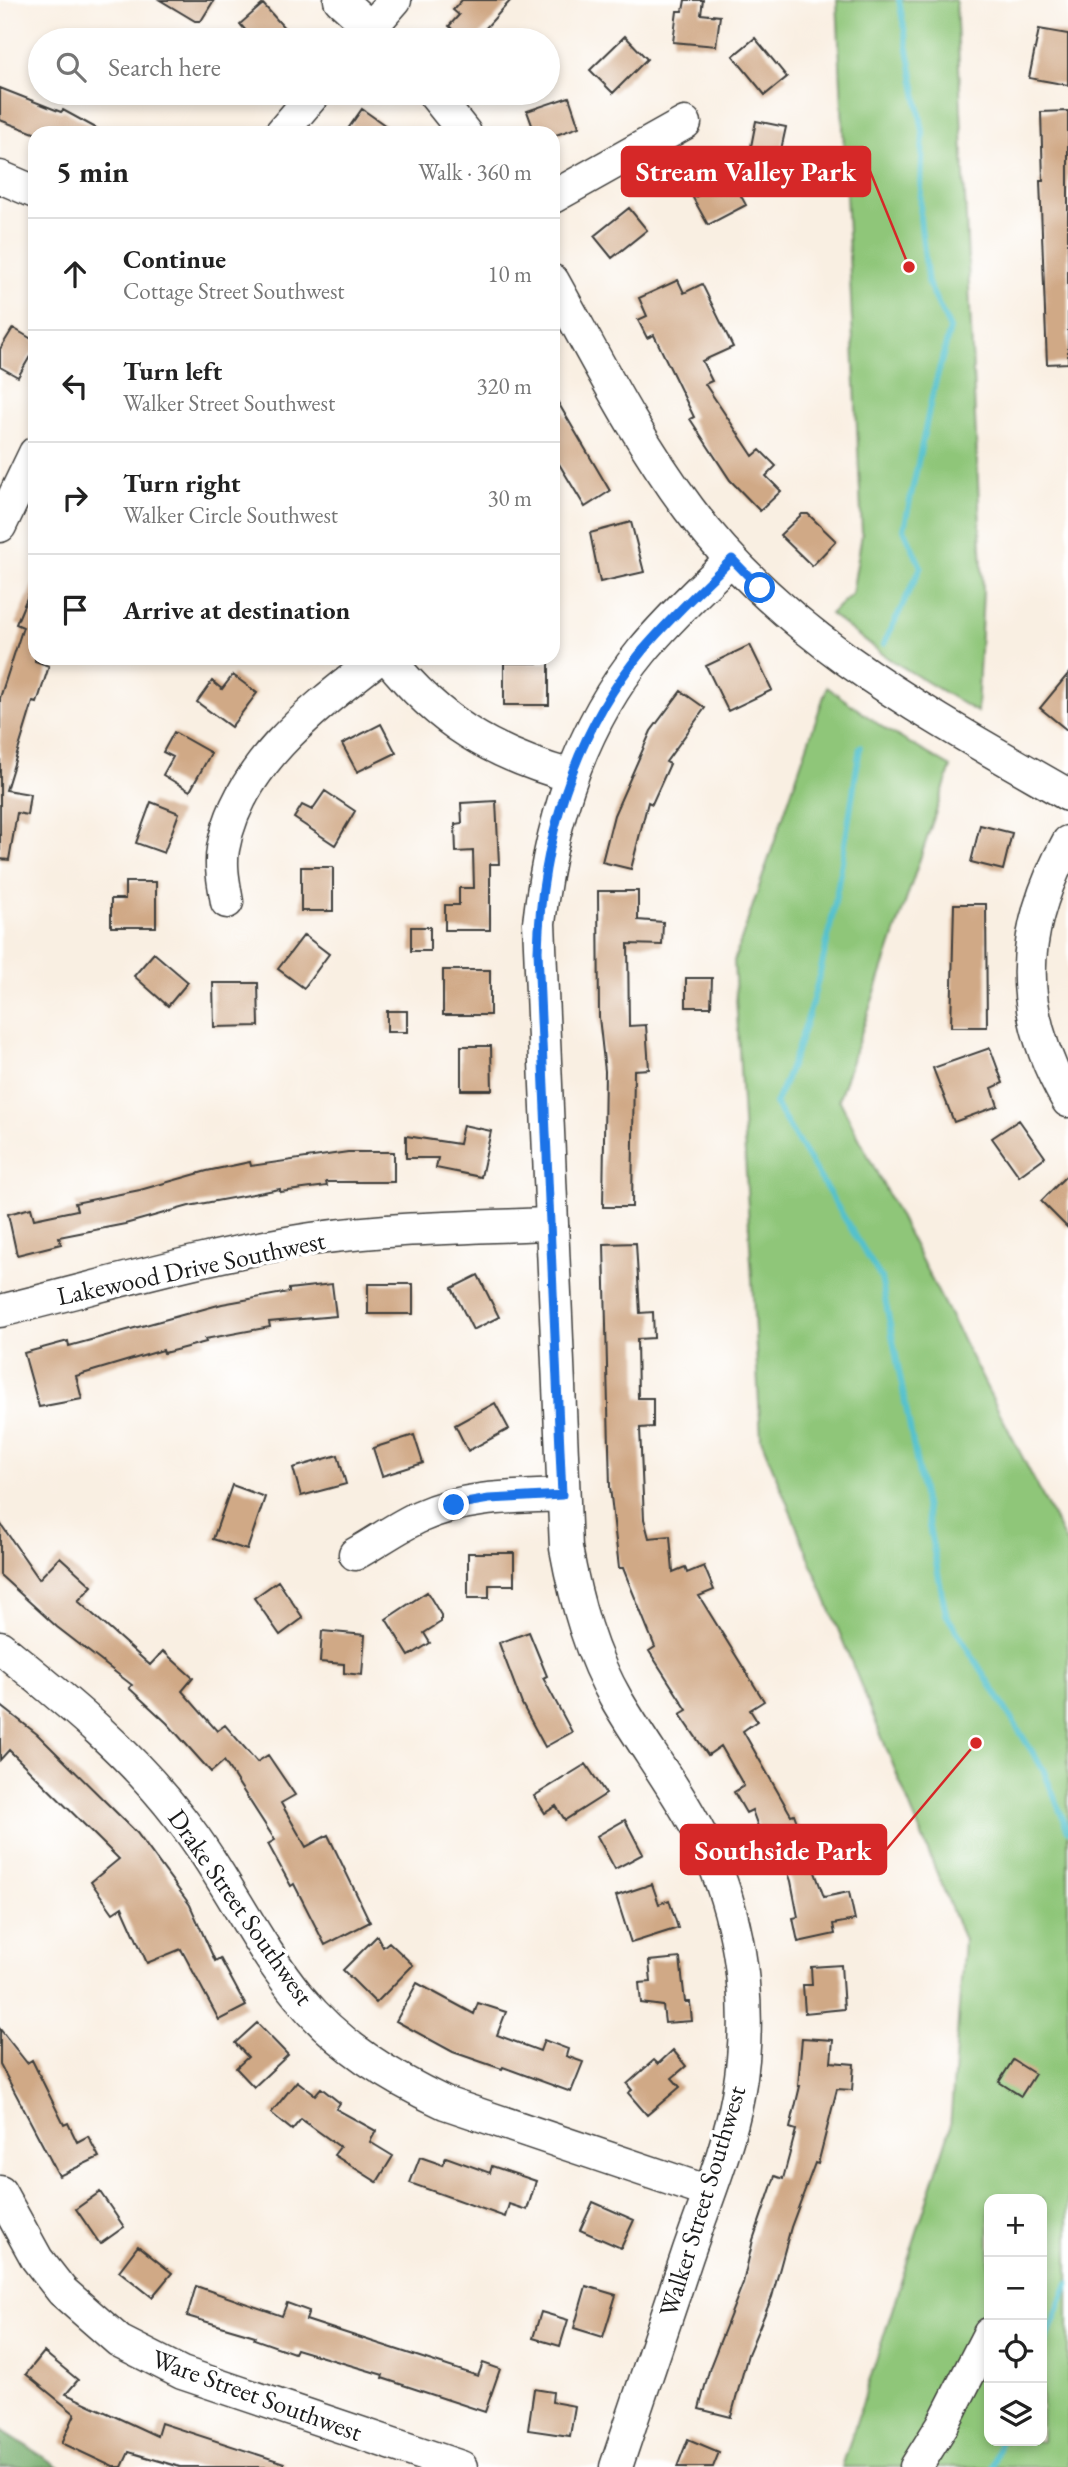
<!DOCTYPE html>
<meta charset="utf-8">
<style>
body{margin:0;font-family:"EB Garamond",serif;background:#f6f6f6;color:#222}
.controls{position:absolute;right:21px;bottom:21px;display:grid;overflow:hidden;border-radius:14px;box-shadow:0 4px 10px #0003}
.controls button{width:63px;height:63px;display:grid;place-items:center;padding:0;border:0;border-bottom:2px solid #e0e0e0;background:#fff;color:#222;font:35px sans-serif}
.stop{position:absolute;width:21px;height:21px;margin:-16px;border:5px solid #1a73e8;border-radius:50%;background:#fff}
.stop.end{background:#1a73e8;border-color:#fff;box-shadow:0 2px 7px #0008}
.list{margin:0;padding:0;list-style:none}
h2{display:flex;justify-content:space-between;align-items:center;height:91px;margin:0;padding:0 28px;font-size:30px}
h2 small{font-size:23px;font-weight:400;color:#767676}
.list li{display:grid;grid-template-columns:46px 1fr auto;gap:21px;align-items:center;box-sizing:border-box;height:112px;padding:0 28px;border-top:2px solid #e0e0e0}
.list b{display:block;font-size:26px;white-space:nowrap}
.list p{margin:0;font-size:23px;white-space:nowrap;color:#767676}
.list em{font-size:23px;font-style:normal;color:#767676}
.icon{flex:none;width:38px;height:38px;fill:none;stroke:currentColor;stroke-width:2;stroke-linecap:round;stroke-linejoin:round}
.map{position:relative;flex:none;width:1068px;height:2467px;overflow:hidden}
.search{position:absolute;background:#fff;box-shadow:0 4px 10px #0003;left:28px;top:28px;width:532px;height:77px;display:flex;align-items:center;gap:18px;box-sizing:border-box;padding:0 24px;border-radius:38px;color:#767676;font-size:26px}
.panel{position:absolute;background:#fff;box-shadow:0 4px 10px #0003;left:28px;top:126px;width:532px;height:539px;border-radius:21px}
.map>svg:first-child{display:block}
.green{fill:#8fc679;stroke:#56714a;stroke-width:2;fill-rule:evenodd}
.forest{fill:#73ab69;stroke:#486442;stroke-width:2}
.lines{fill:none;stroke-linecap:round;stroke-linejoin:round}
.stream{stroke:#54c1cc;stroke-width:6}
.building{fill:#d0a986}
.minor-casing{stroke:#3d3c3a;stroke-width:35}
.minor{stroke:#fff;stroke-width:32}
.route{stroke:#1a73e8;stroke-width:9}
.labels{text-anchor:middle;stroke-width:7;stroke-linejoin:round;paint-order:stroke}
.street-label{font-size:26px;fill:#1c1c1c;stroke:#fff}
.leader{fill:none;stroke:#d62828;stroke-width:2.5}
.callout-dot{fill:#d62828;stroke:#fff;stroke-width:2.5}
.callout{fill:#d62828;stroke:#d62828;stroke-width:2.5}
.callout-label{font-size:28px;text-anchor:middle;font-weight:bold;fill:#fff}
</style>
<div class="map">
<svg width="1068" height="2467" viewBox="0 0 1068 2467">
<rect width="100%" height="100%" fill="#fff"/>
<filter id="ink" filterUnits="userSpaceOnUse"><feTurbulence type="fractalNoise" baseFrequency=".0143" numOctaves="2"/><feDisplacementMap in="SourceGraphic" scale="14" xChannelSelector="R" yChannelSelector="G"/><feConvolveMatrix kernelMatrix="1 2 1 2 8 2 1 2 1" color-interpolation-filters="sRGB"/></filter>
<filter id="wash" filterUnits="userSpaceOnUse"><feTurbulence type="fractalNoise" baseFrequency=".00686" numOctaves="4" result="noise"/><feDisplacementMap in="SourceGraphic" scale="28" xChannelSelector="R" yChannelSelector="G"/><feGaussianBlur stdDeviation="1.57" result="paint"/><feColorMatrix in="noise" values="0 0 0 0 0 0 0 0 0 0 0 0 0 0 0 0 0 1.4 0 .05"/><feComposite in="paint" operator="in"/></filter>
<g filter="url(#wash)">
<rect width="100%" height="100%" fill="#f9efe2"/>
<path class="green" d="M837,0H956L983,591L977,712L889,659L830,614L852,594L862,534Z
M827,687L885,729L951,767L839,1099L1068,1546V2467H842L950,2128L964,1940L761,1439L734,961ZM989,2199H1042V2441H989Z"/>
<path class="forest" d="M0,2429L59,2467H0Z"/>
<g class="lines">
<path class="stream" d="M884,644L921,567L904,529L932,396L950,329L928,283L920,218L923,131L899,0
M860,747C841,868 827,992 775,1104L881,1278L946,1614L1043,1769L1068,1831
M1042,2352L1068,2283
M993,2467L1000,2441"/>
</g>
<g id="blocks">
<path class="building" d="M160,0H214L201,21H195Z
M462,0H511L475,40H465L449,26L459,15L453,10Z
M685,0H703L701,14L720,16L716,46L673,42L677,11H683Z
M263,4L295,40H254L240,24Z
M1039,29L1068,34V85L1029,78Z
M625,36L647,59L613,93L590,70Z
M755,38L787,77L765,95L733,56Z
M0,88L61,112L63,110L105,133H34L0,120Z
M569,97L579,127L553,136V133H535L527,111Z
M362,109L396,133H345Z
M1068,111V363L1047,364L1040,181H1043L1041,112Z
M756,121L786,127L777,168L748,162Z
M731,178L746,205L708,225L693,198Z
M629,208L647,230L612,258L594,236Z
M678,280L684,293L702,284L733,347L702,361L712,381L705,384L753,456L760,450L776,466L766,476L781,491L760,511L730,480L690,419L694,417L654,335L647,338L638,320L647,316L639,298Z
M13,328L35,341V348L18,377L0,367V349Z
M553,394L610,491L585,507L553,454Z
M802,514H808L836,541L812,566L780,535Z
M631,522L644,572L600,582L590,533Z
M35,579V661L49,666L37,703L33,702L6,790L30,794L27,815L17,813L9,860L0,859V698L23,627L16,624Z
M750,645L772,690L728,711L706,666Z
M504,663H549V705H504Z
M1068,674V731L1040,708Z
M233,675L257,693L231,727L197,702L212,681L222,689Z
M681,691L705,708L666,762L670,764L652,804L648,802L631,869L602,862L614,815L651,731Z
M381,724L396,753L357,772L342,744Z
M174,732L211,753L190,791L163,775L173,757L163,752Z
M325,791L355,811L335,845L294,818L302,805L312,810Z
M496,801L499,864H490V930H445V905H459V888H474L473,851L456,852L455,824L462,823L461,803Z
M151,802L179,813L164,853L136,843Z
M980,825L1012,833L1003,870L971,862Z
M301,867H333V911H301Z
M125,882H156V927H111V899H125Z
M598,891H638V920L663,922L662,945L628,944L629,1026L646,1025L649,1069L634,1070L632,1207H603L605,1071L599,1017Z
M954,904H986L987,1027H951Z
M411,927H430V951H411Z
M304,935L329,954L304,988L278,969Z
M154,953L188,982L168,1006L134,976Z
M443,970H490V1015H443Z
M686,978H712L711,1007H686Z
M213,983H258L259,1026L214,1027Z
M387,1011H407V1032H387Z
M461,1046H491L492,1090H461Z
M990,1048L1003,1083L992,1088L998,1106L954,1122L933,1068Z
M1019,1120L1045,1157L1019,1176L992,1138Z
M463,1125L491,1131L481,1177L436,1168L438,1158H406V1136L459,1144Z
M348,1152H394V1182H326L327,1186L280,1192V1189L189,1206L125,1224L59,1237L61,1244L17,1255L8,1214L31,1208L34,1219L77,1210L75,1203L140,1190L207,1171L250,1162L251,1166Z
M1068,1174V1228L1041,1201Z
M636,1243L640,1313L653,1312L654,1338L637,1339L638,1398H653V1427L640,1428L644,1519L649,1538L670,1536L673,1572L685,1567L687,1573L704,1566L714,1590L699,1596L764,1701L750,1710L757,1721L743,1731L791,1815L794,1814L824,1897L849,1892L855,1920L833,1924L835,1934L798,1942L793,1918L798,1917L791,1881L778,1845L766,1849L752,1810L746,1813L734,1792L744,1786L721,1746L708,1755L680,1714L687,1710L649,1651L655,1647L623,1568H619L610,1487L604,1244Z
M478,1275L499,1317L473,1330L452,1288Z
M332,1284L336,1316L269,1322L270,1327L205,1339L206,1342L164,1353L163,1350L76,1376L82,1399L39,1407L24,1353L68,1341L69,1346L222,1304L289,1292V1289Z
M368,1284H413V1314H368Z
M495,1403L509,1429L468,1451L455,1425Z
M414,1435L423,1463L382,1476L373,1448Z
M338,1455L346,1484L301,1496L293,1468Z
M232,1485L265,1497L247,1550L213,1539Z
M0,1523L39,1579L60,1557L92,1586L78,1601L150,1665L163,1651L193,1678L182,1691L217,1731L225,1725L257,1762L268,1755L295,1795L281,1803L306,1847L328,1835L370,1922L325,1945L294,1884L291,1886L268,1844L275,1840L224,1761L211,1772L167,1723L129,1688L132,1685L57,1627L0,1575Z
M468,1553H514V1585H489V1598H468Z
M278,1581L303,1618L280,1635L254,1598Z
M427,1592L441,1615V1622L424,1633L430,1643L409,1656L386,1619Z
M322,1631L365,1635L362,1675L344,1673V1664L320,1662Z
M529,1632L547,1676L543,1678L572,1732L545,1747L522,1704L499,1643Z
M0,1705L37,1734L137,1833L190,1905L215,1961L220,1958L246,2006L219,2020L181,1949L147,1963L122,1907L113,1913L91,1882L119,1859L9,1750L0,1760Z
M586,1764L606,1794L565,1820L556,1806L545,1813L534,1796Z
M625,1820L643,1854L615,1869L597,1836Z
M652,1884L659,1904L669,1900L678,1928L631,1943L616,1896Z
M377,1936L383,1947L389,1942L413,1965L376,2003L343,1970Z
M680,1958L685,2002H690L692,2021L665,2023L663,2006L641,2003L639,1983L651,1982L649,1961Z
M841,1965L844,2009L805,2013L803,1985H812L811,1967Z
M417,1983L474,2014L478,2003L506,2012L497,2035L540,2051L544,2040L568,2049L566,2056L583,2062L571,2092L503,2067L502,2069L453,2052L396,2021Z
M257,2023L288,2055L254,2087L236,2068L248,2057L235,2043Z
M0,2029L27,2063L32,2060L64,2125L68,2123L77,2142L88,2136L99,2157L59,2176L0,2064Z
M802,2038L833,2040L831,2062L854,2064L852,2090L837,2089L818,2164L815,2163L791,2227L772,2297L748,2354L731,2417L699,2409L710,2367L743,2283L753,2240L775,2176L783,2179L796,2130L790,2128L800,2086H798Z
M673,2050L686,2066L672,2078L680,2087L647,2115L628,2093L632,2090L627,2084L654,2060L658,2064Z
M1013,2060L1035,2074L1021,2096L999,2082Z
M297,2081L315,2095L321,2088L340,2103L336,2109L376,2131L370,2142L393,2156L377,2182L334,2155L340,2147L301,2119L292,2130L271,2113Z
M420,2157L443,2165L446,2157L490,2173L492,2166L536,2181L527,2210L509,2204L505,2217L410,2183Z
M100,2192L124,2227L100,2244L76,2209Z
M593,2202L634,2220L621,2248L580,2230Z
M138,2246L172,2273L152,2297L119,2271Z
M196,2286L282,2316L287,2303L309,2311L306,2320L478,2376L483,2363L500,2369L485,2412L382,2378L383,2375L296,2349L294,2353L254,2339L255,2336L187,2316Z
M586,2286L616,2295L603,2337L574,2328Z
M541,2312L568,2320L560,2346L533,2338Z
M44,2352L78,2380L66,2394L157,2436L161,2423L284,2463V2467H180L129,2452L122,2467H113L62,2443L75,2414L26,2374Z
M534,2389L553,2392L552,2402L575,2406L570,2436L528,2430Z
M688,2439L719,2452L713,2467H677Z"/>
</g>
</g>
<g filter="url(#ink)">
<use href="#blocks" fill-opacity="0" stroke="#3d3c3a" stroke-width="2"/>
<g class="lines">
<defs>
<path id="minor" d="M340,0L384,40
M360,40L395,0
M433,93L465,133
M281,133L315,93
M0,177L35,192
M553,197L685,123
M553,281C596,358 636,438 689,509C787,640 929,715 1068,795
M0,526L35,453
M388,658C440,723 491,753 571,776
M1068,842C1018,932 1016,1011 1068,1101
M227,902C224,884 220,867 223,849C237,765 317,706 379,658
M0,1311C103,1286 206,1255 311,1239C390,1228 470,1227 550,1224
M355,1554C377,1542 398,1526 421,1516C465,1496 515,1497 562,1495
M0,1647C65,1700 129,1751 180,1818C225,1875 254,1942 300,1998C339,2046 390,2077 445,2103L709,2192
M0,2192L37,2259L62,2291L119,2341L182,2373L461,2467
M616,2467C640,2397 663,2326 687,2256C705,2203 728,2150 738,2095C752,2021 744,1941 717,1871C693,1810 651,1758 618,1702C590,1654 576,1602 566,1548L539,923C550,825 578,729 642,651C669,618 701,589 731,559
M916,2467L943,2424L989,2334"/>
</defs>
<use href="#minor" class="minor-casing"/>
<use href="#minor" class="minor"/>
</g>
</g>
<g class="lines" filter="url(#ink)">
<path class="route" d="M454,1505L489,1499L562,1495L538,951C541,844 573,734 643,650C670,618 701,589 732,559L760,588"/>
</g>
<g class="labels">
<g class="street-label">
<text transform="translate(191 1268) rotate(-12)" y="9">Lakewood Drive Southwest</text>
<text transform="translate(241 1907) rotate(55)" y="9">Drake Street Southwest</text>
<text transform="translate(702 2201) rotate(-73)" y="9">Walker Street Southwest</text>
<text transform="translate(257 2395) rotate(20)" y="9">Ware Street Southwest</text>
</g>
</g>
<path class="leader" d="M909 267L870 171M976 1743L886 1850"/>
<g class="callout-dot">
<circle cx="909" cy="267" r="7"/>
<circle cx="976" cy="1743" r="7"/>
</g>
<g class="callout">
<rect x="622" y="147" width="248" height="49" rx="7"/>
<rect x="681" y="1825" width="205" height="49" rx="7"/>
</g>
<g class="callout-label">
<text x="746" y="181">Stream Valley Park</text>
<text x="783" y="1860">Southside Park</text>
</g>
</svg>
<div class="controls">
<button>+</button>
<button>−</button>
<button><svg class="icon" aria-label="locate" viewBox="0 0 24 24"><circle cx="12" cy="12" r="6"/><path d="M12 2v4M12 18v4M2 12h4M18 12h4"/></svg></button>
<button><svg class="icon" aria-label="layers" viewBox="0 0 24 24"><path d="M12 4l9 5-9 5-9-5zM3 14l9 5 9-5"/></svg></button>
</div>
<div class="stop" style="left:760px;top:588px"></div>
<div class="stop end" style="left:454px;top:1505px"></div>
<div class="search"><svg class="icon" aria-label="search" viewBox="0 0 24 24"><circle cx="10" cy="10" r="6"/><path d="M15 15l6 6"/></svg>Search here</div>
<section class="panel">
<h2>5 min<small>Walk · 360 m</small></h2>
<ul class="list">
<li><svg class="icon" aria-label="ahead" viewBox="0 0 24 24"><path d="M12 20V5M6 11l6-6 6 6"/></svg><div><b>Continue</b><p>Cottage Street Southwest</p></div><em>10 m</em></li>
<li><svg class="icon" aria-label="left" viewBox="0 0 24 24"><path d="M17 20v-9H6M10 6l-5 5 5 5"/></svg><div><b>Turn left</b><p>Walker Street Southwest</p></div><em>320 m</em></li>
<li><svg class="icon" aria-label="right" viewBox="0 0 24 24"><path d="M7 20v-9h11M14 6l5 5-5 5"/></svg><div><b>Turn right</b><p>Walker Circle Southwest</p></div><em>30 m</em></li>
<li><svg class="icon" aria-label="arrive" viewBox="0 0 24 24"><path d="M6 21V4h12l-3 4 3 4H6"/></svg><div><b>Arrive at destination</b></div></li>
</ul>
</section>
</div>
